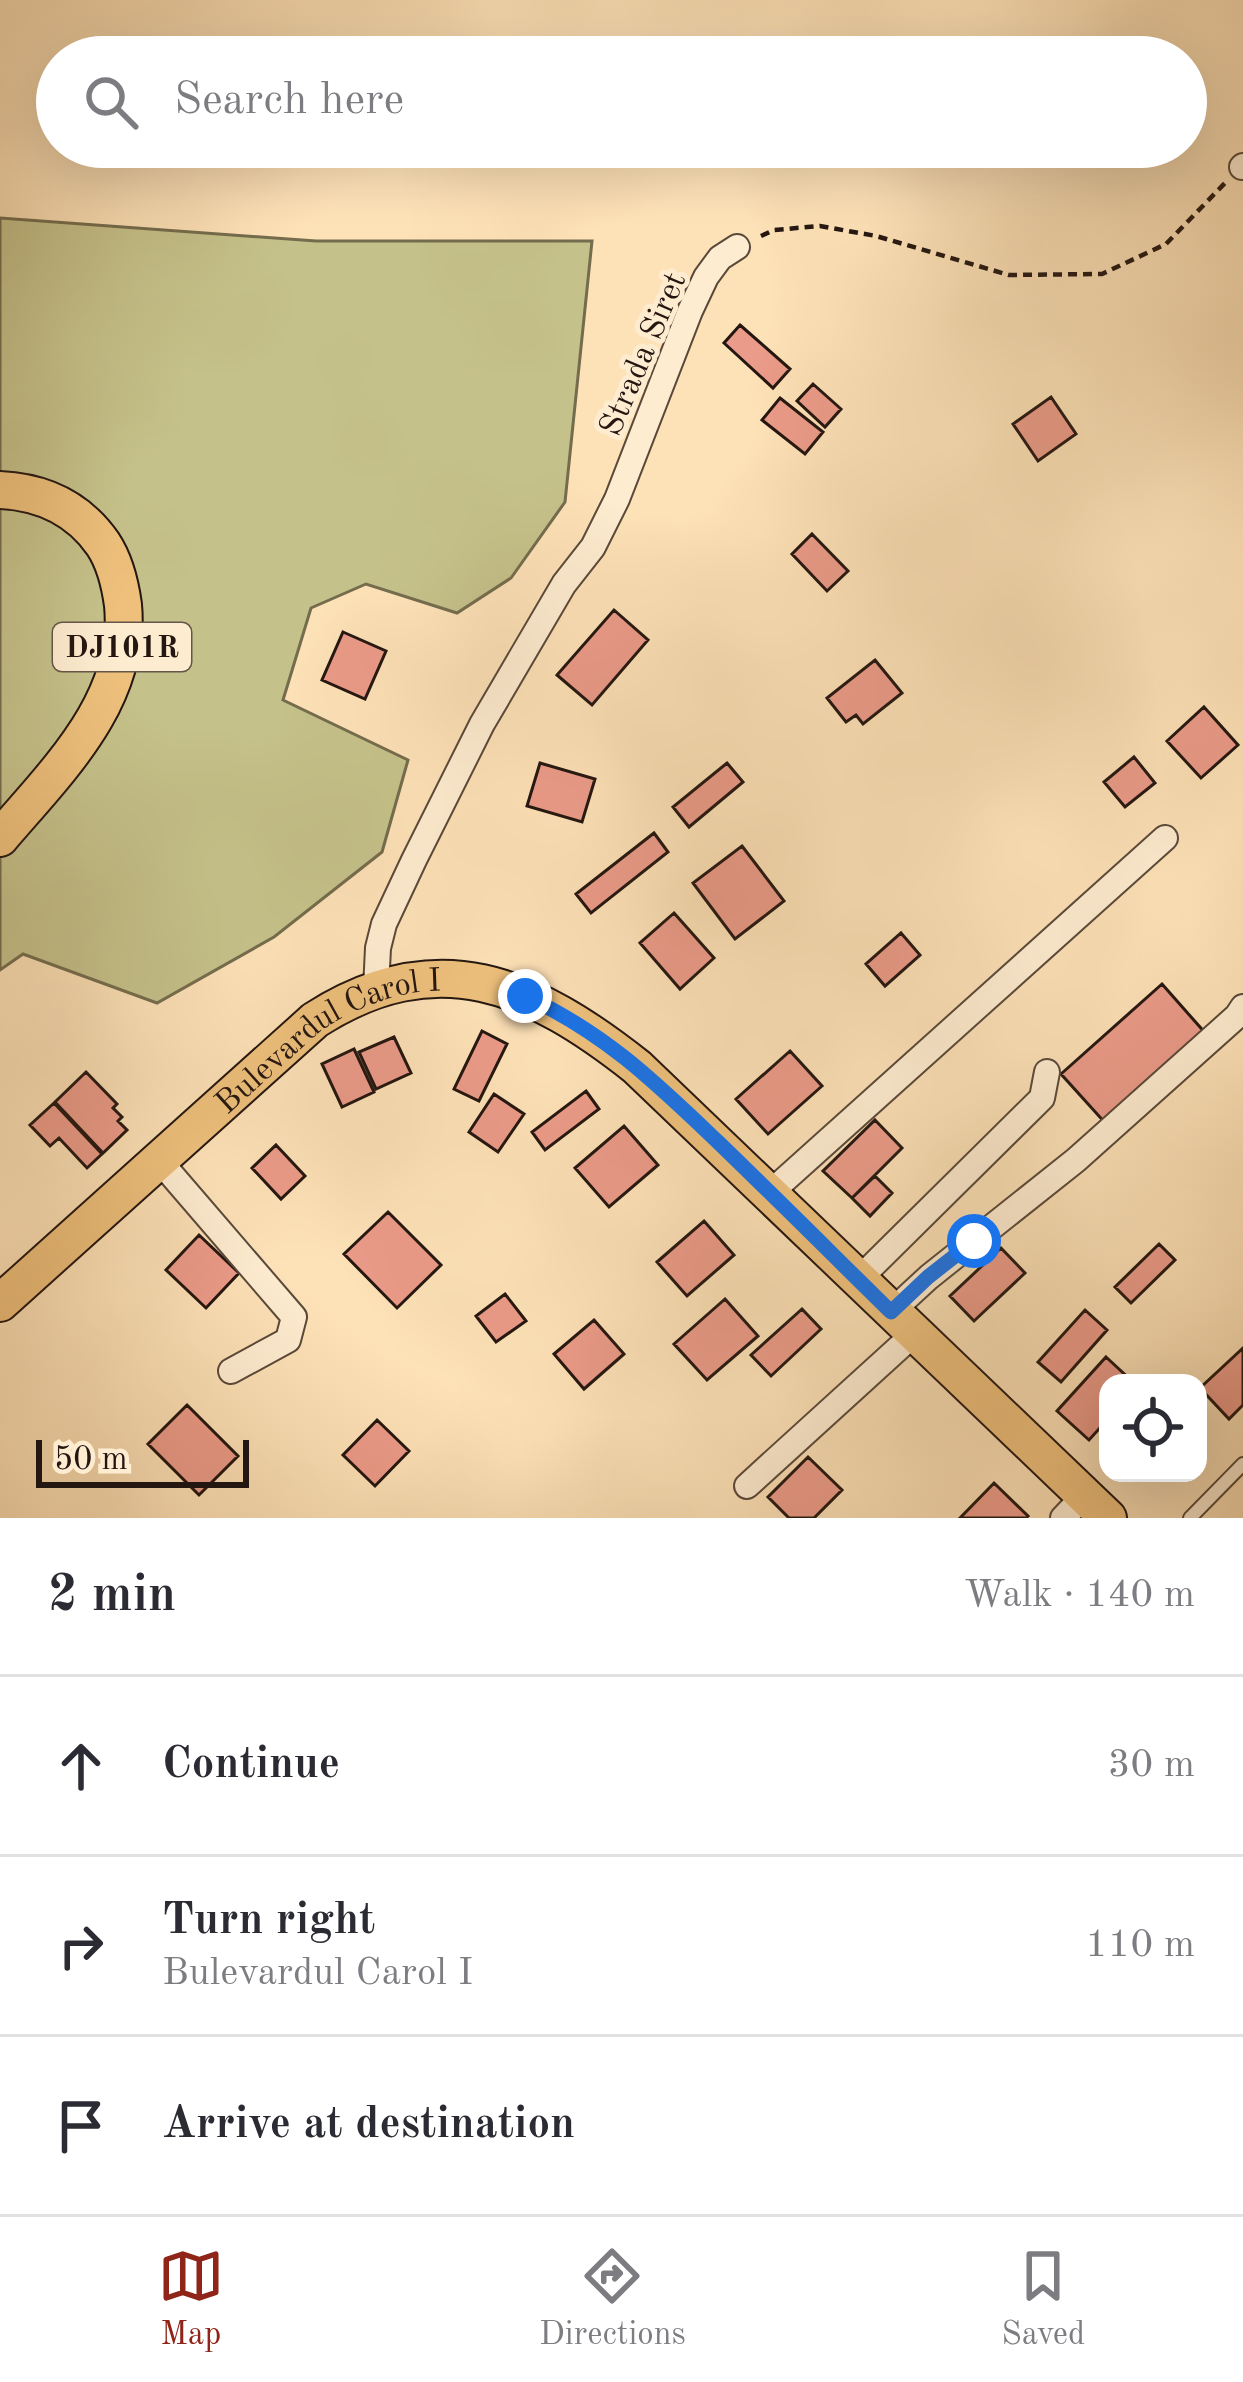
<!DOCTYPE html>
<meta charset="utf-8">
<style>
body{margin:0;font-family:"Old Standard TT",serif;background:#f2f2f3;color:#2b2b33}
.controls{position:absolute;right:36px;bottom:36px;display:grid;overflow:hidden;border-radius:24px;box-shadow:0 12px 48px #0002}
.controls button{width:108px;height:108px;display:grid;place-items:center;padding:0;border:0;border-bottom:3px solid #e1e1e2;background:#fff;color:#2b2b33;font:60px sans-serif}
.scale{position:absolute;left:36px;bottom:30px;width:213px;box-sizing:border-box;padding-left:12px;border:6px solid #241610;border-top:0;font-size:33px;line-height:42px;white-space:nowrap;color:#241610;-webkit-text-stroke:9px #feecd0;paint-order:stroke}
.stop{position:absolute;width:36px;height:36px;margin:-27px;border:9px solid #1a73e8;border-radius:50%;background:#fff}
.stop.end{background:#1a73e8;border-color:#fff;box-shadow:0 3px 12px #0008}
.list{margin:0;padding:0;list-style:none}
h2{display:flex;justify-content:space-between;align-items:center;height:156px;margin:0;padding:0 48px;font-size:51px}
h2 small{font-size:39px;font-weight:400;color:#7c7c81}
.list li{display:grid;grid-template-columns:78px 1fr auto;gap:36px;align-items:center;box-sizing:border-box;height:180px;padding:0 48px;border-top:3px solid #e1e1e2}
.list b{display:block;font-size:45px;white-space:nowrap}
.list p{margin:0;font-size:39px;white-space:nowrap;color:#7c7c81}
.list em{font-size:39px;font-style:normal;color:#7c7c81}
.icon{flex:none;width:66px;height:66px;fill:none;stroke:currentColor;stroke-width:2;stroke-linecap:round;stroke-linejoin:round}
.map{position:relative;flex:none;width:1243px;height:1518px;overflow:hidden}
.search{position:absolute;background:#fff;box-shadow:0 12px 48px #0002;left:36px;right:36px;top:36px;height:132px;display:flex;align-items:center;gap:30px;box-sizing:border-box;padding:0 42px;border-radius:66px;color:#7c7c81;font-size:45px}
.sheet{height:696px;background:#fff}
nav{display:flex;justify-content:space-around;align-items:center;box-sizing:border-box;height:168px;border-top:3px solid #e1e1e2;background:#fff;font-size:33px;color:#7c7c81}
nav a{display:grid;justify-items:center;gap:6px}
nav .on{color:#8f2418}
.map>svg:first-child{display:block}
.green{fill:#c5c18a;stroke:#746c4d;stroke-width:3}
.building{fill:#eb9b89;stroke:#241610;stroke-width:3}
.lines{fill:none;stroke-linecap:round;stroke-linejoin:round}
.service-casing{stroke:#5a493a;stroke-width:16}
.minor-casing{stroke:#5a493a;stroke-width:28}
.primary-casing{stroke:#241610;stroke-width:40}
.path{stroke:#241610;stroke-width:4.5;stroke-dasharray:9 6;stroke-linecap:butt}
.service{stroke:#feecd0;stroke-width:12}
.minor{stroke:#feecd0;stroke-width:24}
.primary{stroke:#eec07c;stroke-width:36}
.route{stroke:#1a73e8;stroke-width:15}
.labels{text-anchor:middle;stroke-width:10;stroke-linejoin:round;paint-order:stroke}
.shield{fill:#feecd0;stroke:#65564a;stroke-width:3}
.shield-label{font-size:30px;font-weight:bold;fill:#241610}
.street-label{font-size:33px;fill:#241610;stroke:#feecd0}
</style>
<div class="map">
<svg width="1243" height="1518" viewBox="0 0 1243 1518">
<rect width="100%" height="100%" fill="#fde1b7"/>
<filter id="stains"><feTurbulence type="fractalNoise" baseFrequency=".00167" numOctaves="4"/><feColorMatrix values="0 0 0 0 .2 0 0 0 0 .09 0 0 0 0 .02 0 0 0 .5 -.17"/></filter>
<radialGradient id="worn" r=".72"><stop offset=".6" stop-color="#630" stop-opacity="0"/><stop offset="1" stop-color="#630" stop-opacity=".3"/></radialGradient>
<path class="green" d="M0,218L316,241H592L565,502L511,578L457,613L366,584L311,608L283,700L408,760L382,852L274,937L157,1003L23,954L0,970Z"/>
<path class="building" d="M740,325L790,369L773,388L724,343Z
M813,384L841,409L825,427L797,401Z
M1051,397L1076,434L1038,461L1013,424Z
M780,398L823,432L805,454L762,420Z
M812,534L848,571L827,591L792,554Z
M614,610L648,640L592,705L557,675Z
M343,632L386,651L365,699L322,680Z
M875,660L902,693L863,724L856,715L846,722L827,698Z
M1204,707L1238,745L1201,778L1167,741Z
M1134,757L1155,783L1125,807L1104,782Z
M540,763L595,779L582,822L527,806Z
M727,763L743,782L689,827L673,807Z
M654,833L668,852L591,913L576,894Z
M742,846L784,901L735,939L693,883Z
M674,913L714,958L680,989L640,943Z
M901,933L920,955L885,986L866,964Z
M1162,984L1207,1035L1107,1125L1061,1074Z
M482,1031L507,1044L479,1101L454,1089Z
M394,1037L411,1073L376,1089L359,1052Z
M354,1049L374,1092L342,1107L322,1064Z
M790,1051L822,1086L768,1134L736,1099Z
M86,1072L117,1104L113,1108L122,1117L118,1121L127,1130L103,1153L55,1102Z
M586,1091L599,1109L545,1150L532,1132Z
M494,1094L524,1114L498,1152L469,1132Z
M54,1103L102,1154L87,1168L59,1138L50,1146L30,1125Z
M875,1120L902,1148L852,1198L823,1171Z
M624,1126L658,1165L609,1207L575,1168Z
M276,1145L305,1176L281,1199L252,1168Z
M875,1176L892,1193L870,1216L852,1198Z
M388,1212L441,1265L397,1308L344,1254Z
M704,1221L734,1255L687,1296L657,1262Z
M199,1235L239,1273L206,1308L166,1270Z
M1159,1244L1175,1260L1131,1303L1115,1287Z
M1001,1248L1025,1273L974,1321L950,1296Z
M505,1294L526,1321L496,1342L476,1316Z
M725,1299L758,1336L707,1380L674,1344Z
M802,1309L821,1329L771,1376L751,1355Z
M1085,1310L1107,1330L1061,1382L1038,1362Z
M594,1320L624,1354L584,1389L554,1354Z
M1243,1348V1405L1229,1419L1200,1388Z
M1106,1357L1134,1383H1108V1419L1089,1440L1057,1411Z
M187,1405L238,1456L199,1495L148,1444Z
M377,1420L409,1451L375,1486L343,1455Z
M808,1457L842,1490L814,1518H789L768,1497Z
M994,1483L1028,1516L1026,1518H960Z"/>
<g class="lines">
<defs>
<path id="service" d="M1190,1518L1243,1464"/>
<path id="minor" d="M1242,167L1243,166
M376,989L378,948L384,924L414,860L482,724L564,584L593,547L617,499L690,311L706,277L720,258L737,247
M158,1159L294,1317L288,1340L231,1371
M771,1192L1165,838
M858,1280L1042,1098L1047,1072
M891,1312L929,1277L1076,1160L1237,1016L1243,1007
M747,1486L914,1334
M1063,1518L1084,1496"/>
<g id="primary">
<path d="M0,490C43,492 78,508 103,544C115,562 120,583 123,605C132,700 57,771 0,838"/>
<path id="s1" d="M0,1303L315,1020C437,942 532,984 637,1067L1108,1518"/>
</g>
</defs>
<use href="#service" class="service-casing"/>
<use href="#minor" class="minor-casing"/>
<use href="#primary" class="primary-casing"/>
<path class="path" d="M761,236L774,230L820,226L876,236L1009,275L1102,274L1166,244L1225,183"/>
<use href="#service" class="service"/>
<use href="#minor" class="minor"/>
<use href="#primary" class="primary"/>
</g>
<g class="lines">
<path class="route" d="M525,996C605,1033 655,1082 718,1142C776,1198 833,1255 891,1312L928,1277L974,1241"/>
</g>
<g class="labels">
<rect class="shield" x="53" y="623" width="138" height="48" rx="9"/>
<g class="shield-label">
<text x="122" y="657">DJ101R</text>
</g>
<g class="street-label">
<text transform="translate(641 353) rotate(-67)" y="12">Strada Siret</text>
<text dy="12" stroke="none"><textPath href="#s1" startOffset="426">Bulevardul Carol I</textPath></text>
</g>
</g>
<rect width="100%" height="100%" filter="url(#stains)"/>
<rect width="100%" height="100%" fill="url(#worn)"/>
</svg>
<div class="controls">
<button><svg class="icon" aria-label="locate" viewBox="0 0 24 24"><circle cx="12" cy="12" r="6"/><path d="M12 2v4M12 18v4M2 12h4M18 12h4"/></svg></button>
</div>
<div class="scale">50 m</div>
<div class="stop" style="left:974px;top:1241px"></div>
<div class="stop end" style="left:525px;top:996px"></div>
<div class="search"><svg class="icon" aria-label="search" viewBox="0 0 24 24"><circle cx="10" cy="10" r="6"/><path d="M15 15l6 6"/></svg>Search here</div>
</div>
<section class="sheet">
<h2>2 min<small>Walk · 140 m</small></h2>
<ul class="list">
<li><svg class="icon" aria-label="ahead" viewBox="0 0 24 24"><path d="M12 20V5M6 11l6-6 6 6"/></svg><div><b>Continue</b></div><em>30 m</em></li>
<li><svg class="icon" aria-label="right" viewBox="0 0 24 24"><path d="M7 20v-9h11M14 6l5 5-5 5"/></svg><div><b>Turn right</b><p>Bulevardul Carol I</p></div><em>110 m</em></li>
<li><svg class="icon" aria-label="arrive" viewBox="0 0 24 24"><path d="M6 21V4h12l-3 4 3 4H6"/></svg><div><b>Arrive at destination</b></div></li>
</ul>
</section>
<nav>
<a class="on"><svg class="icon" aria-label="map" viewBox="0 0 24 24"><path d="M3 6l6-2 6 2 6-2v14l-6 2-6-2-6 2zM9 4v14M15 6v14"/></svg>Map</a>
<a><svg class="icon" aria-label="directions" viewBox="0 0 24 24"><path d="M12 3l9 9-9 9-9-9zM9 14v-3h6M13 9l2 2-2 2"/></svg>Directions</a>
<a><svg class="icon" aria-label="saved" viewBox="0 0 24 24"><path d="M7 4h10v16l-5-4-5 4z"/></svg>Saved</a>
</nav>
